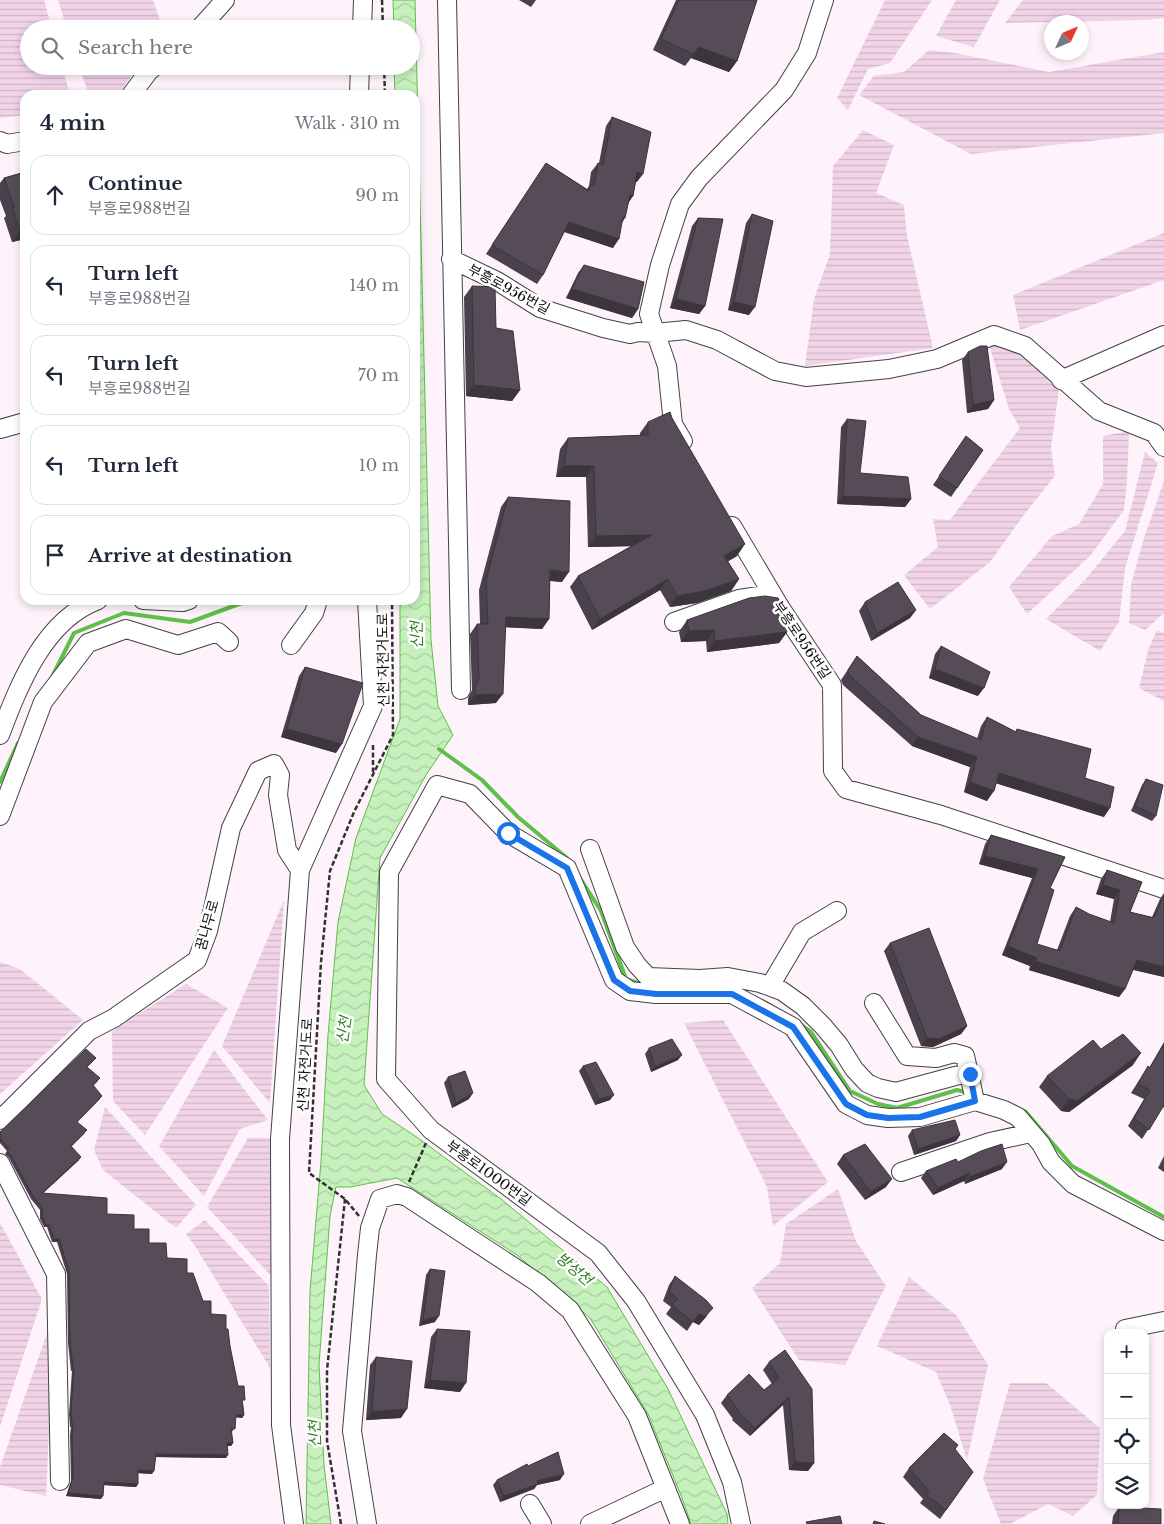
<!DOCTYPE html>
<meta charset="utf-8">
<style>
body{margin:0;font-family:"Libre Baskerville","Noto Sans KR",serif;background:#f6f6f7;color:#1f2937}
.controls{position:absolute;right:15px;bottom:15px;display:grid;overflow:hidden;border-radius:10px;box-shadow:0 2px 8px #0003}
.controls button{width:45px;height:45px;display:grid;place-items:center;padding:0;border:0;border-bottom:1px solid #e0e1e3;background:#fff;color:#1f2937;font:25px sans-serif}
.compass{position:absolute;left:1044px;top:15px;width:45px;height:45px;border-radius:50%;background:#fff;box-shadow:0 2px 8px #0003;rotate:46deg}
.stop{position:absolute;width:15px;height:15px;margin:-11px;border:4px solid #1a73e8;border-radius:50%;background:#fff}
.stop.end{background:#1a73e8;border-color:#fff;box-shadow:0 1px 5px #0008}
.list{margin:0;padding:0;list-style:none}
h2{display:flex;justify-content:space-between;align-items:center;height:65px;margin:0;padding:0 20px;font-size:21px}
h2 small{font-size:16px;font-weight:400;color:#747a83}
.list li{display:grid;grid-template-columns:32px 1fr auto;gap:15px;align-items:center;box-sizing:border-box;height:80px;margin:0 10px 10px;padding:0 10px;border:1px solid #e0e1e3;border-radius:15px}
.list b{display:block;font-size:19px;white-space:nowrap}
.list p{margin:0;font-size:16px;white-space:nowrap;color:#747a83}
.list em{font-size:16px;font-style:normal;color:#747a83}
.icon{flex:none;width:28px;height:28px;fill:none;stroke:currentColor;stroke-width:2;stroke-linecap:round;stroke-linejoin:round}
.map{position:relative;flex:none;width:1164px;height:1524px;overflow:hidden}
.search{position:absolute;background:#fff;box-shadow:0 2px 8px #0003;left:20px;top:20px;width:400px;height:55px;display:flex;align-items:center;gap:12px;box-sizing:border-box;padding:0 18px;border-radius:28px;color:#747a83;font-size:19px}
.panel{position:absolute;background:#fff;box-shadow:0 2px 8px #0003;left:20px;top:90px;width:400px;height:515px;border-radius:15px}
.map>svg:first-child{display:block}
.farmland{fill:url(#farmland-rules)}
.water{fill:url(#water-waves);stroke:#5ec04a}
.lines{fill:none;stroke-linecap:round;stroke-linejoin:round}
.stream{stroke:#5ec04a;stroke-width:4}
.minor-casing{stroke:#424242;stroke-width:20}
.path{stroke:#313131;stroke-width:2.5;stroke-dasharray:5 2.5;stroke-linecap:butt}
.minor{stroke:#fff;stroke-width:18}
.wall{fill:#49414b}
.shaded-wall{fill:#3c353d}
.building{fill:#554c57;stroke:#3c353d}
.route{stroke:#1a73e8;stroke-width:6}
.labels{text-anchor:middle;stroke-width:5;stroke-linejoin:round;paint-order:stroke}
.street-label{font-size:14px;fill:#0f0f0f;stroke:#fff}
.water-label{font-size:15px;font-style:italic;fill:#2e8121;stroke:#fff}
</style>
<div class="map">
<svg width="1164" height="1524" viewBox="0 0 1164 1524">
<defs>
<pattern id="farmland-rules" width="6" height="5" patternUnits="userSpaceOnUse" patternTransform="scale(1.25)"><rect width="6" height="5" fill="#f2d4e8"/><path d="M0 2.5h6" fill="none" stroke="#ceb5c6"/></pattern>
<pattern id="water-waves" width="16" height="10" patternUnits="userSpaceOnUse" patternTransform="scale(1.25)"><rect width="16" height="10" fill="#c6f0bc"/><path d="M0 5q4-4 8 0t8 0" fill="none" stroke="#a9cda0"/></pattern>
</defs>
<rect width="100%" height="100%" fill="#fef3fb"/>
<path class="farmland" d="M0,0H44L52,29H29V66H62L70,95H25V115L0,118Z
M58,0H153L163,29H67Z
M885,0H932L890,63L868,69L848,110L837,98Z
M956,0H1000L974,47L936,36Z
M1023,0H1164V18L1146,20L1005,23Z
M929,50L955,53L1049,72L1164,52V133L971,154L859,95L874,76L904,72Z
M79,66H138L118,95H89Z
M863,130L894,145L876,193L904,205L907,236L933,348L805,366L814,299L830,254L833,166Z
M1164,233V280L1020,330L1013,295Z
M1002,336L1059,389L1051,448L1055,476L1026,512L990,562L930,609L904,575L938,547L933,519L950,520L1020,428L1009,409L989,345Z
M1129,431L1127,482L1124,510L1090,556L1027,614L1009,587L1052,536L1079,524L1103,484V436Z
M1145,452L1158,463L1125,568L1119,622L1100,651L1046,619L1084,581L1125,531Z
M1164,481V613L1145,630L1129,623L1131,585L1143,541Z
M1157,630L1164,633V701L1139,688L1148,650Z
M284,900L270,1103L222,1046Z
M0,962L20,969L83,1020L0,1094Z
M186,984L228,1008L145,1135L113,1101L112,1031Z
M723,1020L828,1182L773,1226L767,1187L684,1023Z
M214,1050L268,1120L240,1129L204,1196L159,1146Z
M105,1107L196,1205L176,1228L103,1170L94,1150Z
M248,1138H273L276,1281L207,1207Z
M838,1189L856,1241L886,1286L845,1365L799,1360L752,1288L780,1263L786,1224Z
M205,1220L269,1286L270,1368L195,1246L186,1234Z
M0,1223L42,1299L0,1427Z
M909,1277L957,1316L988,1365L967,1460L950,1405L936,1372L877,1346Z
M50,1325L52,1366L46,1496L0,1485V1467Z
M1010,1383H1046L1100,1428L1097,1495L1073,1516L1048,1504L1010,1524H1001L983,1479Z"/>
<path class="water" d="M393,0H415L431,640L438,706L453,735L426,775L380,858L364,1085L382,1114L418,1138L501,1199L607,1287L668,1389L727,1514L728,1524H691L682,1498L648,1414L590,1318L517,1255L397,1178L350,1187H336L330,1216L319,1365L324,1465L331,1524H306L310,1291L321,1161L328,1035L338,922L356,838L400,719V600H415V95H395L394,66H411V29H394Z"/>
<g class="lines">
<path class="stream" d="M52,677L74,633L124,613L190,622L250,600
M439,749L482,780L518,817L567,858L570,862
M0,782L18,743
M580,878L601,911L626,979L644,985
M756,998L770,1005
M801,1025L811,1032L850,1091L878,1104L897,1108L957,1090L969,1093
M1023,1111L1026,1112L1072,1166L1164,1217"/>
<defs>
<path id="minor" d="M447,0L461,690
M199,29L225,0
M362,29L363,0
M131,95L149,71L155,66
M359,95L360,66
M0,141L7,144L25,141
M451,259L497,281L540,308L603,328L630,334L638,332L655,333L686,330L717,340L775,371L806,377L889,369L937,359L994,335L1025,346L1099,411L1154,433L1164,447
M1061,380L1164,335
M0,429L25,422
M683,441L673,424L667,366L649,314L660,265L680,204L699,178L784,90L807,53L824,0
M732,526L780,607L832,685L833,771L846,789L941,815L1164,889
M143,600L183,602L189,600
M674,622L739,599L772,594
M291,645L314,613L318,600
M0,735C19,685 44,620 98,600
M0,816L43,702L88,643L126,629L178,645L218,632L229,642
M590,849L625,947L637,965L648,977L700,979L728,977L760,983L782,991L803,1006L823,1026L839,1045L854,1069L867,1083L878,1088L896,1092L955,1076L970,1073
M770,986L802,932L837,911
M874,1003L907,1056L936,1058L954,1053L965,1056L975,1101
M0,1120L89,1031L114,1018L197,960L208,931L231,828L258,771L274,764L280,775L278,795L287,850L300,870
M0,1163L56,1274L60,1481
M901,1172L990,1142L1031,1133
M1125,1329L1164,1321
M530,1504L542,1524
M294,1524L281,1425L280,1139L300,870L373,706L367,600
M367,1524L352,1431L367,1255L370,1228L380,1199L397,1194L407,1197L538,1283L570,1310L637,1416L680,1524
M590,1524L666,1488
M741,1524L732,1482L705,1415L636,1301L598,1253L431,1130L386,1079L389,872L437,785L470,794L508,833L567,868L614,980L630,991L656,994H732L793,1027L846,1104L867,1115L888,1118L920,1117L975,1101L1004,1110L1018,1117L1041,1144L1051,1162L1073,1184L1164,1231"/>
</defs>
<use href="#minor" class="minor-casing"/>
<path class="path" d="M382,0L383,29
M384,66L385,95
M373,745V772
M409,1182L426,1143
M359,1216L345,1199L309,1173L321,962L330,871L354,812L393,735L392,600
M341,1524L327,1441V1370L345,1199"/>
<use href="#minor" class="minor"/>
</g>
<path class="wall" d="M519,0H536L531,7Z
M676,0H757L737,61L729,72L691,58L685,66L653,50Z
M612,117L637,182H636L633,196L628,203L625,218L622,223L613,248L564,232L543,275L537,284L486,254L546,163L587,189L589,186L591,172L598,163H599L606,126Z
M25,146V239L12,242L4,218L6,216L0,200V183L4,178L25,172L20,153Z
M752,214L749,315L728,310L746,223Z
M698,218L705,306L699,314L670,308L692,226Z
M584,265L638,309L632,318L566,298L578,273Z
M472,286L496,328L520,390L512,401L466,396L464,297Z
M968,352L994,400L988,409L967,413L962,360Z
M672,418L737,556L728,561L739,579L731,591L697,603L670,607L660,590L592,630L570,587L578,576L631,546L588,547L586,477H556L560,449L568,438L640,435V433L648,422Z
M847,419L860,473L911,499L905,507L837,504L841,427Z
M966,436L983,450L951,497L933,485Z
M508,497L562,582L550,581L549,619L542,629L506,627L496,703L468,705V698L472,690L470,634L477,624H480L479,590L501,507Z
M865,602L916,610L910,618L871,641L859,611Z
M687,620L787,632L779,643L707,652L706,641L681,642L679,632Z
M941,646L978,696L929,678L935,654Z
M857,656L921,715L977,739L981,726L987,717L1015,732L1017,729L1085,778L1104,817L996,783L987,801L964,792L970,767L912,746L843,685L841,680Z
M305,667L336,753L281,737L299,676Z
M1146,779L1156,816L1152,821L1131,811L1142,785Z
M991,835L1065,857L1050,888L1037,944L1057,950L1070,916L1076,907L1089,914L1110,922L1114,899L1096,894L1101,879L1107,870L1142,882L1130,912L1152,917L1160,899L1164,893V977L1133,970L1125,989L1119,997L1029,970L1030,966L1002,955L1032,878L979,864L985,844Z
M890,943L967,1026L961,1034L933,1047L921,1046L884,951Z
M1164,1042V1108L1163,1107L1142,1139L1128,1126L1144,1099L1131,1093L1148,1066L1149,1068Z
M649,1048L678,1060L651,1072L645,1054Z
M1101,1049L1133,1065L1069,1112L1061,1111L1039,1087L1047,1076Z
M96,1058L87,1067L98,1081L93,1086L100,1099L77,1122L85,1133L71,1147L79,1160L43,1193L107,1214L134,1229L167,1258L187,1273L211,1314L226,1329L238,1386L243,1403L244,1415L242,1418L236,1417L233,1431H231L233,1443L231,1446H227L226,1458L156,1457L152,1474L138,1473V1484L136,1487L104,1485L101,1499L66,1496L71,1481L70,1435L71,1427H70L69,1414L72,1371H71L68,1343L67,1274L57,1242H52L47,1227H44L40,1219V1210L31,1199L9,1158L5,1154L7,1151L0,1143V1132Z
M583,1066L610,1100L595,1105L579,1071Z
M448,1077L469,1099L452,1108L444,1083Z
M912,1130L960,1135L956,1141L914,1155L908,1136Z
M843,1155L886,1187L865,1200L837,1164Z
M1164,1156V1172L1158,1168Z
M958,1162L1002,1169L965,1184L964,1181L933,1195L921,1178L926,1171Z
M430,1269L435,1322L419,1326L426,1275Z
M675,1276L707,1316L699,1325L693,1322L687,1331L666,1314L671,1307L663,1301L669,1285Z
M437,1329L460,1392L424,1388L431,1337Z
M785,1350L814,1463L808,1471L789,1470L783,1405L750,1436L732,1420L733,1419L721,1403L727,1395L764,1390L772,1384L763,1370L769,1362Z
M376,1357L401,1418L366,1420L370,1365Z
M955,1449L973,1472L940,1519L920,1503L923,1499L903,1477L909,1468Z
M528,1466L560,1480L537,1485L534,1489L500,1502L493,1485L497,1480Z
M1119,1507L1161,1524H1112L1113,1516Z"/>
<path class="shaded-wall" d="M699,47L737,61L729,72L691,58L685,66Z
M637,172L643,174L637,182L631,180Z
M630,195L633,196L627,205Z
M569,222L619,239L613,248L563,231Z
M25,230V239L12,242L20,231Z
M572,289L638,309L632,318L566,298Z
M676,299L705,306L699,314L670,308Z
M734,302L755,307L749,315L728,310Z
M474,385L520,390L512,401L466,396Z
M994,400L988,409L967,413L973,405Z
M564,466H594L586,477H556Z
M843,496L911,499L905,507L837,504Z
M652,535L644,546L588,547L596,536Z
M745,544L737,556L717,568L724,556Z
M550,570L569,572L562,582L543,580Z
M668,579L660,590L592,630L600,619Z
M739,579L731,591L697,603L670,607L677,596Z
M916,610L910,618L871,641L877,633Z
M506,617L549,619L542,629L499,627Z
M714,630L706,641L681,642L689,631Z
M787,632L779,643L707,652L715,641Z
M935,669L984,688L978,696L929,678Z
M503,694L496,703L468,705L475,695Z
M287,729L342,744L336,753L281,737Z
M918,737L977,757L970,767L912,746Z
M999,773L1110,808L1104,817L992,782Z
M970,782L994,791L987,801L964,792Z
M985,856L1038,869L1032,878L979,864Z
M1103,885L1120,890L1114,899L1096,894Z
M1008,946L1037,958L1030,966L1002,955Z
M1137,960L1164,967V977L1131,969Z
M1035,961L1125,989L1119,997L1029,970Z
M967,1026L961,1034L933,1047L921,1046L927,1038Z
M1141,1053L1133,1065L1069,1112L1061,1111L1069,1099Z
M682,1055L678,1060L651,1072L655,1067Z
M473,1093L469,1099L452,1108L456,1103Z
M614,1095L610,1100L595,1105L599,1099Z
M960,1135L956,1141L914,1155L918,1149Z
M81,1157L79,1160L40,1196L42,1193Z
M1007,1162L1002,1169L965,1184L970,1177Z
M969,1173L964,1181L933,1195L938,1188Z
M892,1179L886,1187L865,1200L871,1192Z
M54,1239H59L57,1242H52Z
M713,1308L699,1325L693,1322L699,1314Z
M439,1316L435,1322L419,1326L423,1320Z
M430,1380L466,1383L460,1392L424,1388Z
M789,1397L783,1405L750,1436L755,1428Z
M407,1409L401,1418L366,1420L372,1412Z
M236,1415H244L242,1418L234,1417Z
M227,1443H233L231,1446H225Z
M156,1454L228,1455L226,1458L154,1457Z
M795,1462L814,1463L808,1471L789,1470Z
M138,1470L154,1471L152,1474L136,1473Z
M564,1474L560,1480L537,1485L534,1489L500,1502L504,1496L537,1481Z
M104,1482L138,1484L136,1487L102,1485Z
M68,1493L103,1496L101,1499L66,1496Z"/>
<path class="building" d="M679,0H757L737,61L699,47L693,54L661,39Z
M612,117L651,132L643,174L637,172L633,196L630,195L625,218L623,217L619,239L569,222L543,275L492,245L546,163L589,191L590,185L594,186L598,163L603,165Z
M25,172V230L20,231L12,207H14L4,178Z
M752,214L773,221L755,307L734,302Z
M698,218L723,219L705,306L676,299Z
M584,265L644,282L638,309L572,289Z
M472,286L495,287L496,328L513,331L520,390L474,385Z
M980,346H987L994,400L973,405L968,352Z
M670,412L672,418L745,544L724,556L739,579L705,591L677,596L668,579L600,619L578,576L652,535L596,536L594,466H564L568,438L648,435V422Z
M847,419L866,421L860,473L908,477L911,499L843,496Z
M966,436L983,450L957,488L939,476Z
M508,497L570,501L569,572L550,570L549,619L506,617L503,694L475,695V688L479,680L477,624H488L486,580Z
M898,582L916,610L877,633L865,602Z
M765,596L778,598L783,606L787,632L715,641L714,630L689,631L687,620L749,598Z
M941,646L990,672L984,688L935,669Z
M857,656L921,715L981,740L987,717L1016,732L1017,729L1091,749L1085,778L1114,787L1110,808L999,773L994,791L970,782L977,757L918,737L849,675L848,670Z
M305,667L363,683L342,744L287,729L295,700H296Z
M1146,779L1163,785L1156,816L1135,806Z
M991,835L1065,857L1050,888L1054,890L1037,944L1060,951L1076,907L1089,914L1114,923L1120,890L1103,885L1107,870L1142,882L1130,912L1154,918L1164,895V967L1137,960L1125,989L1035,961L1037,958L1008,946L1038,869L985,856Z
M929,928L967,1026L939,1039L927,1038L890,943Z
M1123,1034L1141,1053L1077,1101L1069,1099L1047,1076L1093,1040L1101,1049Z
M672,1039L682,1055L655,1067L649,1048Z
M1164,1044V1105L1149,1130L1134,1118L1150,1090L1138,1084L1148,1066L1150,1068Z
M86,1049L96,1058L87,1067L100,1078L93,1085L102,1096L77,1122L87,1130L71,1146L81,1157L42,1193L107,1198V1214L134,1215V1229H149V1243H166L167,1258L187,1259V1273H193L203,1301H211V1314L226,1315V1329H228L230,1346L238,1386H244L245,1400H242L244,1415H236L235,1429L231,1428L233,1443H227L228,1455L156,1454L154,1471L138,1470V1484L104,1482L103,1496L68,1493L73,1478L72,1432L73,1424H72L71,1411L74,1368H73L70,1340L69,1271L59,1239H54L49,1225H46L42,1216V1207L33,1196L11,1155L7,1151L9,1149L0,1138V1132Z
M596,1062L614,1095L599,1099L583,1066Z
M465,1071L473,1093L456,1103L448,1077Z
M955,1120L960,1135L918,1149L912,1130Z
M865,1144L892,1179L871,1192L843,1155Z
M1002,1144L1007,1162L970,1177L969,1173L938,1188L926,1171L956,1159L958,1162L981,1151Z
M430,1269L445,1271L439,1316L423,1320Z
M675,1276L706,1300L713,1308L705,1316L699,1314L693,1322L672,1305L678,1299L669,1292Z
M437,1329L470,1331L466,1383L430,1380Z
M785,1350L812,1389L814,1463L795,1462L789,1397L755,1428L738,1412L739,1411L727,1395L749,1374L764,1390L779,1378L769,1362Z
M376,1357L412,1361L407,1409L372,1412Z
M944,1433L958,1445L955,1449L973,1472L946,1510L926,1495L929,1491L909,1468Z
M558,1452L564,1474L537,1481L538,1484L504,1496L497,1480L527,1464L528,1466Z
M1119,1507L1161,1509V1524H1118Z
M840,1516L842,1524H807L806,1522Z
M874,1521L885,1524H873Z"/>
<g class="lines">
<path class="route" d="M508,833L567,868L614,980L630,991L656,994H732L793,1027L846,1104L867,1115L888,1118L920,1117L975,1101L970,1074"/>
</g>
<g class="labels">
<g class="street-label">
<text transform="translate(509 289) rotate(28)" y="5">부흥로956번길</text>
<text transform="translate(802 640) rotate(56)" y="5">부흥로956번길</text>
<text transform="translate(383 660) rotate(-91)" y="5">신천 자전거도로</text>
<text transform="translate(207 925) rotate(-74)" y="5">꿈나무로</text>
<text transform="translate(305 1065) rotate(-87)" y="5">신천 자전거도로</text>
<text transform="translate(489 1173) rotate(36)" y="5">부흥로1000번길</text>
</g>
<g class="water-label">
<text transform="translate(417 635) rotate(-91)" y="5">신천</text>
<text transform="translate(344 1030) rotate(-82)" y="5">신천</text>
<text transform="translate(574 1269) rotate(40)" y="5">방성천</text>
<text transform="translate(315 1434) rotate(-92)" y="5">신천</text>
</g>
</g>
</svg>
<div class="controls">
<button>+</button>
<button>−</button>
<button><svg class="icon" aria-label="locate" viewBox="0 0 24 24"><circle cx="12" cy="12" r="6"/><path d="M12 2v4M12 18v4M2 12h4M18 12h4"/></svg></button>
<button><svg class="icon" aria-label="layers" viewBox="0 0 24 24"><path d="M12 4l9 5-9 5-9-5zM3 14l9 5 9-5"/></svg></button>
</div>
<svg class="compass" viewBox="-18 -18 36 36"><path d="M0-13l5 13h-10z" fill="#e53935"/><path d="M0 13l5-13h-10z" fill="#747a83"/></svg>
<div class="stop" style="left:508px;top:833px"></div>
<div class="stop end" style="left:970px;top:1074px"></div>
<div class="search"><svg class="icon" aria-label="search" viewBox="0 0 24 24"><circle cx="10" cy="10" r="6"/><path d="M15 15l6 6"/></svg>Search here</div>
<section class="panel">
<h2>4 min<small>Walk · 310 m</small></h2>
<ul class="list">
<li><svg class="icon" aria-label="ahead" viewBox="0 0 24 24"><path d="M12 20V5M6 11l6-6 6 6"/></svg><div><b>Continue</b><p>부흥로988번길</p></div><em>90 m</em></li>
<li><svg class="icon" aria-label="left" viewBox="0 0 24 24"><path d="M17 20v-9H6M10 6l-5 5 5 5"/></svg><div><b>Turn left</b><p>부흥로988번길</p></div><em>140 m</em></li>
<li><svg class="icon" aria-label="left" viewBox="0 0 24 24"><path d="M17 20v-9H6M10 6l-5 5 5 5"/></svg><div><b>Turn left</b><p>부흥로988번길</p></div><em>70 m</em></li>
<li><svg class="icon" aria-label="left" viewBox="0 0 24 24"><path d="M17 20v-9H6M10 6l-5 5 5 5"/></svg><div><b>Turn left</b></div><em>10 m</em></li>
<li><svg class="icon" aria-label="arrive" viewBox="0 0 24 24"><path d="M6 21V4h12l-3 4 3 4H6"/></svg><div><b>Arrive at destination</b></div></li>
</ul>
</section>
</div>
